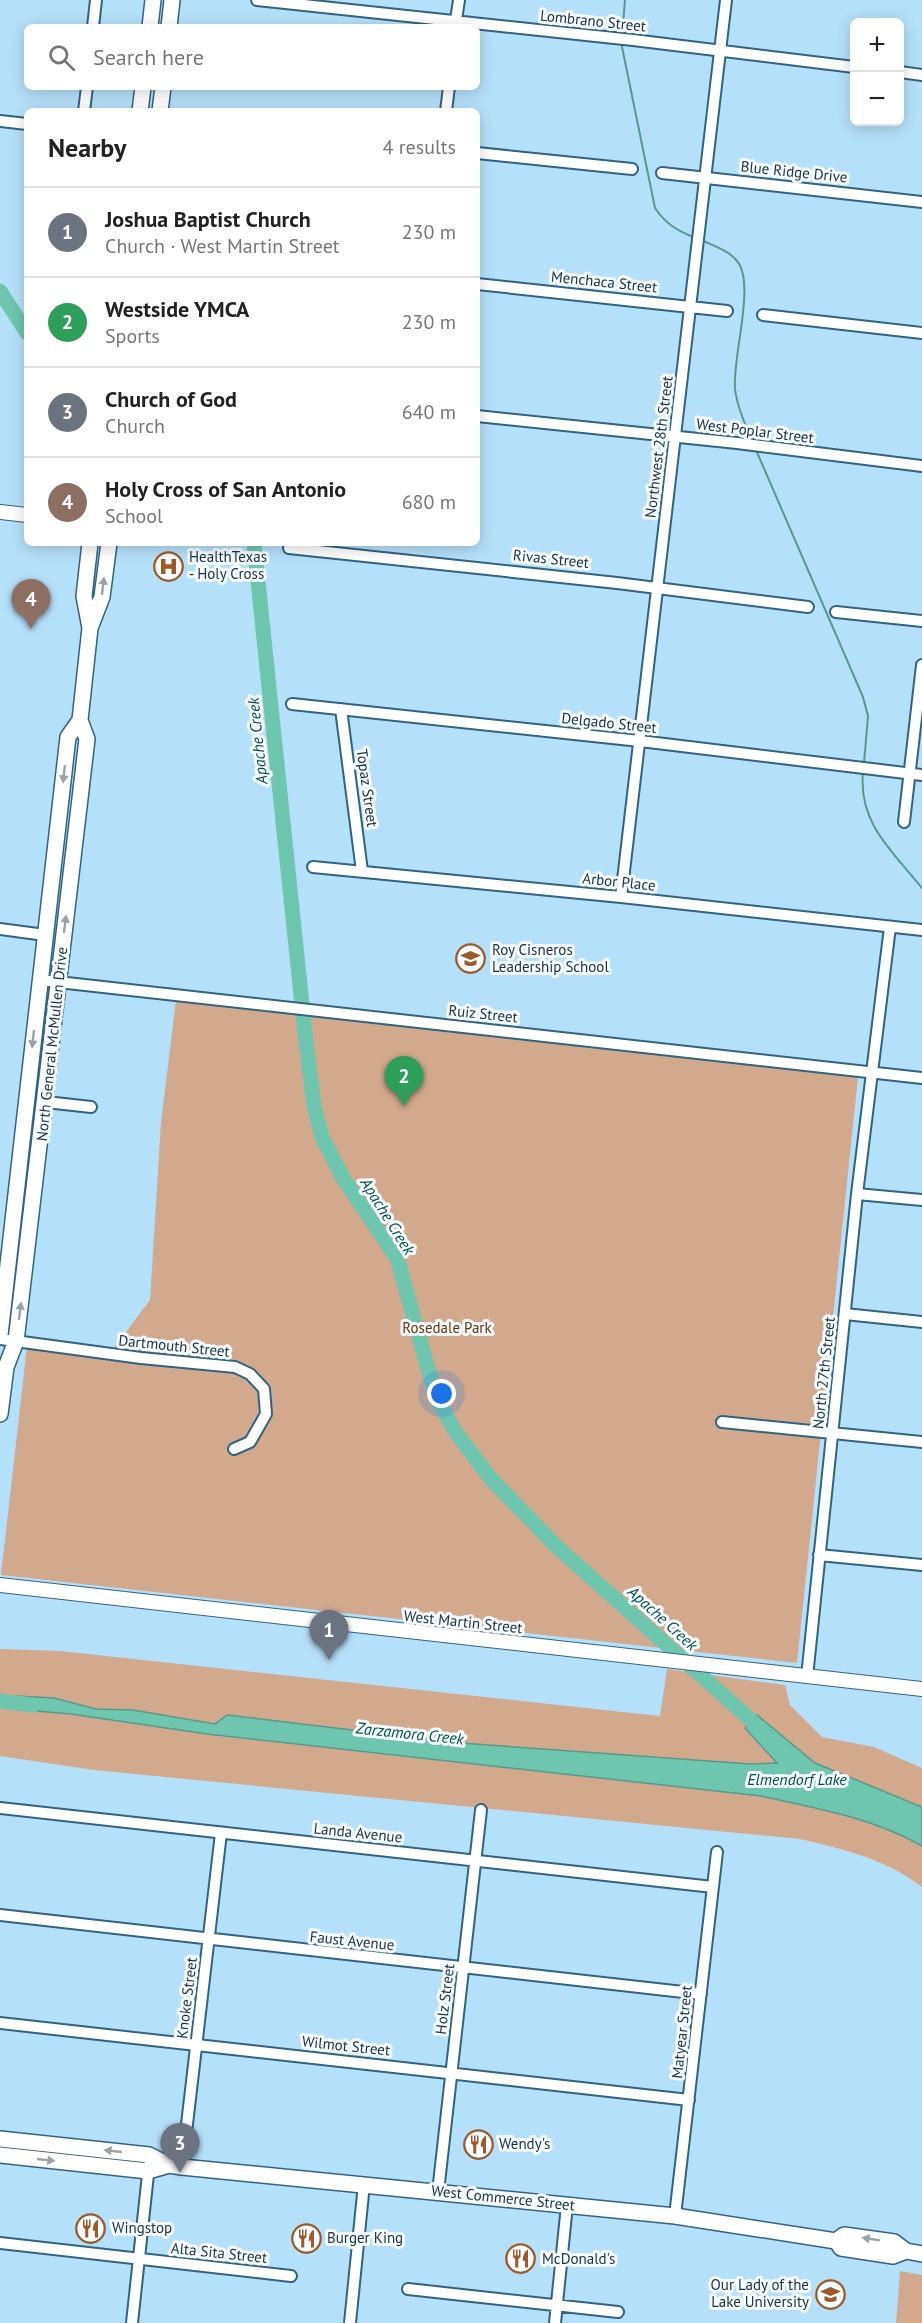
<!DOCTYPE html>
<meta charset="utf-8">
<style>
body{margin:0;font-family:"PT Sans",sans-serif;background:#f6f6f6;color:#222}
.controls{position:absolute;right:18px;top:18px;display:grid;overflow:hidden;border-radius:9px;box-shadow:0 3px 15px #0003}
.controls button{width:54px;height:54px;display:grid;place-items:center;padding:0;border:0;border-bottom:2px solid #e0e0e0;background:#fff;color:#222;font:30px sans-serif}
.you{position:absolute;left:442px;top:1394px;width:21px;height:21px;margin:-15px;border:4px solid #fff;border-radius:50%;background:#1a73e8;box-shadow:0 0 0 9px #1a73e833}
.badge{display:grid;place-items:center;width:39px;height:39px;border-radius:50%;background:#2563eb;color:#fff;font-size:20px;font-weight:700}
.pin{position:absolute;translate:-50% -50px;filter:drop-shadow(0 2px 3px #0008)}
.pin::after{content:'';position:absolute;top:32px;width:21px;height:18px;background:inherit;clip-path:polygon(0 0,100% 0,50% 100%)}
.list{margin:0;padding:0;list-style:none}
h2{display:flex;justify-content:space-between;align-items:center;height:78px;margin:0;padding:0 24px;font-size:26px}
h2 small{font-size:20px;font-weight:400;color:#767676}
.list li{display:grid;grid-template-columns:39px 1fr auto;gap:18px;align-items:center;box-sizing:border-box;height:90px;padding:0 24px;border-top:2px solid #e0e0e0}
.list b{display:block;font-size:22px;white-space:nowrap}
.list p{margin:0;font-size:20px;white-space:nowrap;color:#767676}
.list em{font-size:20px;font-style:normal;color:#767676}
.icon{flex:none;width:33px;height:33px;fill:none;stroke:currentColor;stroke-width:2;stroke-linecap:round;stroke-linejoin:round}
.map{position:relative;flex:none;width:922px;height:2323px;overflow:hidden}
.search{position:absolute;background:#fff;box-shadow:0 3px 15px #0003;left:24px;top:24px;width:456px;height:66px;display:flex;align-items:center;gap:15px;box-sizing:border-box;padding:0 21px;border-radius:9px;color:#767676;font-size:22px}
.panel{position:absolute;background:#fff;box-shadow:0 3px 15px #0003;left:24px;top:108px;width:456px;height:438px;border-radius:9px}
.map>svg:first-child{display:block}
.green{fill:#d3a98d}
.water{fill:#6fc6af;stroke:#56998d;stroke-width:1.5}
.lines{fill:none;stroke-linecap:round;stroke-linejoin:round}
.stream{stroke:#56998d;stroke-width:2}
.river{stroke:#6fc6af;stroke-width:15}
.street-casing{stroke:#306481;stroke-width:14}
.secondary-casing{stroke:#306481;stroke-width:16}
.primary-casing{stroke:#306481;stroke-width:18}
.street{stroke:#fff;stroke-width:10}
.secondary{stroke:#fff;stroke-width:14}
.primary{stroke:#fff;stroke-width:15}
.oneway{fill:#98a2a8}
.labels{text-anchor:middle;stroke-width:6;stroke-linejoin:round;paint-order:stroke}
.street-label{font-size:15px;fill:#1a303d;stroke:#f6fbff}
.poi-label{font-size:15px;fill:#1a303d;stroke:#f6fbff;text-anchor:start}
.park-label{font-size:15px;fill:#693100;stroke:#f6fbff}
.water-label{font-size:16px;font-style:italic;fill:#005042;stroke:#f6fbff}
</style>
<div class="map">
<svg width="922" height="2323" viewBox="0 0 922 2323">
<rect width="100%" height="100%" fill="#b5e0fa"/>
<path class="green" d="M176,1000L858,1077L797,1663L1,1575L28,1337L114,1348L150,1300L161,1122Z
M0,1649L60,1651L660,1716L667,1669L785,1685L790,1705L822,1737L874,1747L922,1768V1887C886,1859 843,1849 800,1839L94,1770L0,1756Z
M900,2271L922,2275V2323H896Z"/>
<path class="water" d="M16,1696L54,1698L96,1709L133,1710L215,1724L227,1715L461,1743L750,1764L777,1763L745,1728L757,1715L815,1763L922,1807V1846C873,1818 816,1808 761,1796L207,1734L71,1714L13,1709L12,1703Z"/>
<g class="lines">
<path class="stream" d="M622,36L625,0
M621,42L655,208C665,223 676,230 693,237
M701,240C714,246 728,250 737,261C756,283 732,358 735,389C737,407 745,425 753,442
M756,450L863,697L868,716L864,763
M863,772C858,823 892,851 922,888"/>
<path class="river" d="M0,291L27,333
M254,543L306,1043L314,1106L322,1137L343,1178L397,1258L436,1397L456,1433L491,1479L557,1547L752,1721L765,1736
M0,1701L33,1705"/>
<defs>
<path id="street" d="M257,0L633,40L854,67
M93,27L96,0
M455,27L459,0
M900,72L922,75
M84,111L87,87
M446,111L449,87
M0,121L27,124
M477,153L632,169
M662,173L922,202
M477,284L727,311
M763,315L922,333
M477,416L737,443L922,466
M289,548L617,583L808,607
M836,612L922,621
M292,704L640,741L922,775
M341,709L362,871
M904,822L922,665
M313,867L621,897L922,930
M621,897L726,0
M0,929L45,935
M40,980L922,1078
M46,1102L91,1107
M857,1194L922,1200
M845,1314L922,1322
M0,1339L141,1358L235,1367L250,1374L264,1389L266,1414L250,1442L234,1449
M722,1422L922,1442
M819,1555L922,1565
M807,1677L857,1194L890,927
M0,1808L713,1887
M0,1915L701,1994
M0,2023L689,2100
M182,2167L221,1833
M438,2192L481,1810
M675,2216L717,1852
M0,2243L291,2276
M408,2289L618,2312
M132,2323L149,2165
M350,2323L364,2184
M555,2323L567,2205"/>
<path id="secondary" d="M0,512L27,515
M0,1585L922,1689"/>
<path id="primary" d="M150,27L153,0
M169,27L172,0
M140,111L143,87
M160,111L163,87
M90,628L84,596L90,543
M0,1335L68,737L80,720
M0,1414L6,1367L16,1341L87,739L80,720L90,628L102,597L109,543
M0,2139L149,2155L169,2165L182,2167L675,2216L836,2241L841,2248L893,2256L906,2251
M0,2155L148,2171L169,2165
M836,2241L844,2235L894,2242L906,2251L922,2254"/>
</defs>
<use href="#street" class="street-casing"/>
<use href="#secondary" class="secondary-casing"/>
<use href="#primary" class="primary-casing"/>
<use href="#street" class="street"/>
<use href="#secondary" class="secondary"/>
<use href="#primary" class="primary"/>
</g>
<defs><path id="oneway-solid" d="M-6-.8H1V-3.2L6.5 0L1 3.2V.8H-6Z" transform="scale(1.5)"/></defs>
<g class="oneway">
<use href="#oneway-solid" transform="translate(103 586) rotate(-83)"/>
<use href="#oneway-solid" transform="translate(64 774) rotate(96)"/>
<use href="#oneway-solid" transform="translate(65 924) rotate(-83)"/>
<use href="#oneway-solid" transform="translate(33 1039) rotate(96)"/>
<use href="#oneway-solid" transform="translate(20 1311) rotate(-83)"/>
<use href="#oneway-solid" transform="translate(113 2151) rotate(-174)"/>
<use href="#oneway-solid" transform="translate(46 2160) rotate(6)"/>
<use href="#oneway-solid" transform="translate(871 2239) rotate(-171)"/>
</g>
<defs>
<symbol id="hospital-ring" viewBox="-11 -11 22 22"><circle r="9.5" fill="#f6fbff" stroke="#9c5a28" stroke-width="1.5"/><path d="M-5-5h3v3.5h4V-5h3V5h-3V1.5h-4V5h-3Z" fill="#9c5a28"/></symbol>
<symbol id="school-ring" viewBox="-11 -11 22 22"><circle r="9.5" fill="#f6fbff" stroke="#9c5a28" stroke-width="1.5"/><path d="M0-5L7-2L0 1L-7-2ZM-4 1L0 2.5L4 1V4Q0 6-4 4Z" fill="#9c5a28"/></symbol>
<symbol id="restaurant-ring" viewBox="-11 -11 22 22"><circle r="9.5" fill="#f6fbff" stroke="#9c5a28" stroke-width="1.5"/><path d="M-5-6h1v4h1v-4h1v4h1v-4h1v5L-1.5 .5V6h-2V.5L-5-1ZM5-6V6H3V1.5H1.5Q1.5-4 5-6Z" fill="#9c5a28"/></symbol>
<symbol id="university-ring" viewBox="-11 -11 22 22"><circle r="9.5" fill="#f6fbff" stroke="#9c5a28" stroke-width="1.5"/><path d="M0-5L7-2L0 1L-7-2ZM-4 1L0 2.5L4 1V4Q0 6-4 4Z" fill="#9c5a28"/></symbol>
</defs>
<g fill-rule="evenodd">
<use href="#hospital-ring" x="152" y="550" width="33" height="33"/>
<use href="#school-ring" x="454" y="942" width="33" height="33"/>
<use href="#restaurant-ring" x="462" y="2128" width="33" height="33"/>
<use href="#restaurant-ring" x="74" y="2212" width="33" height="33"/>
<use href="#restaurant-ring" x="290" y="2222" width="33" height="33"/>
<use href="#restaurant-ring" x="504" y="2242" width="33" height="33"/>
<use href="#university-ring" x="814" y="2278" width="33" height="33"/>
</g>
<g class="labels">
<g class="street-label">
<text transform="translate(593 21) rotate(6)" y="5">Lombrano Street</text>
<text transform="translate(794 172) rotate(6)" y="5">Blue Ridge Drive</text>
<text transform="translate(604 282) rotate(6)" y="5">Menchaca Street</text>
<text transform="translate(755 431) rotate(7)" y="5">West Poplar Street</text>
<text transform="translate(659 447) rotate(-83)" y="5">Northwest 28th Street</text>
<text transform="translate(551 559) rotate(6)" y="5">Rivas Street</text>
<text transform="translate(609 723) rotate(6)" y="5">Delgado Street</text>
<text transform="translate(367 788) rotate(82)" y="5">Topaz Street</text>
<text transform="translate(619 882) rotate(6)" y="5">Arbor Place</text>
<text transform="translate(483 1014) rotate(6)" y="5">Ruiz Street</text>
<text transform="translate(52 1044) rotate(-84)" y="5">North General McMullen Drive</text>
<text transform="translate(174 1346) rotate(6)" y="5">Dartmouth Street</text>
<text transform="translate(824 1373) rotate(-84)" y="5">North 27th Street</text>
<text transform="translate(463 1622) rotate(6)" y="5">West Martin Street</text>
<text transform="translate(358 1833) rotate(6)" y="5">Landa Avenue</text>
<text transform="translate(352 1941) rotate(6)" y="5">Faust Avenue</text>
<text transform="translate(187 1998) rotate(-83)" y="5">Knoke Street</text>
<text transform="translate(445 1999) rotate(-83)" y="5">Holz Street</text>
<text transform="translate(682 2032) rotate(-84)" y="5">Matyear Street</text>
<text transform="translate(346 2046) rotate(6)" y="5">Wilmot Street</text>
<text transform="translate(503 2198) rotate(6)" y="5">West Commerce Street</text>
<text transform="translate(219 2253) rotate(6)" y="5">Alta Sita Street</text>
</g>
<g class="poi-label">
<text x="189" y="562">HealthTexas<tspan x="189" dy="17">- Holy Cross</tspan></text>
<text x="492" y="955">Roy Cisneros<tspan x="492" dy="17">Leadership School</tspan></text>
<text x="499" y="2149">Wendy's</text>
<text x="112" y="2233">Wingstop</text>
<text x="327" y="2243">Burger King</text>
<text x="542" y="2264">McDonald's</text>
<text x="809" y="2290" text-anchor="end">Our Lady of the<tspan x="809" dy="17">Lake University</tspan></text>
</g>
<g class="park-label">
<text x="447" y="1333">Rosedale Park</text>
</g>
<g class="water-label">
<text transform="translate(257 741) rotate(-96)" y="6">Apache Creek</text>
<text transform="translate(388 1216) rotate(58)" y="6">Apache Creek</text>
<text transform="translate(663 1618) rotate(42)" y="6">Apache Creek</text>
<text transform="translate(410 1733) rotate(6)" y="6">Zarzamora Creek</text>
<text x="797" y="1785">Elmendorf Lake</text>
</g>
</g>
</svg>
<div class="controls">
<button>+</button>
<button>−</button>
</div>
<div class="you"></div>
<div class="pin badge" style="left:329px;top:1660px;background:#6b7280">1</div>
<div class="pin badge" style="left:404px;top:1106px;background:#2e9e5b">2</div>
<div class="pin badge" style="left:180px;top:2173px;background:#6b7280">3</div>
<div class="pin badge" style="left:31px;top:629px;background:#8d6e63">4</div>
<div class="search"><svg class="icon" aria-label="search" viewBox="0 0 24 24"><circle cx="10" cy="10" r="6"/><path d="M15 15l6 6"/></svg>Search here</div>
<section class="panel">
<h2>Nearby<small>4 results</small></h2>
<ul class="list">
<li><span class="badge" style="background:#6b7280">1</span><div><b>Joshua Baptist Church</b><p>Church · West Martin Street</p></div><em>230 m</em></li>
<li><span class="badge" style="background:#2e9e5b">2</span><div><b>Westside YMCA</b><p>Sports</p></div><em>230 m</em></li>
<li><span class="badge" style="background:#6b7280">3</span><div><b>Church of God</b><p>Church</p></div><em>640 m</em></li>
<li><span class="badge" style="background:#8d6e63">4</span><div><b>Holy Cross of San Antonio</b><p>School</p></div><em>680 m</em></li>
</ul>
</section>
</div>
